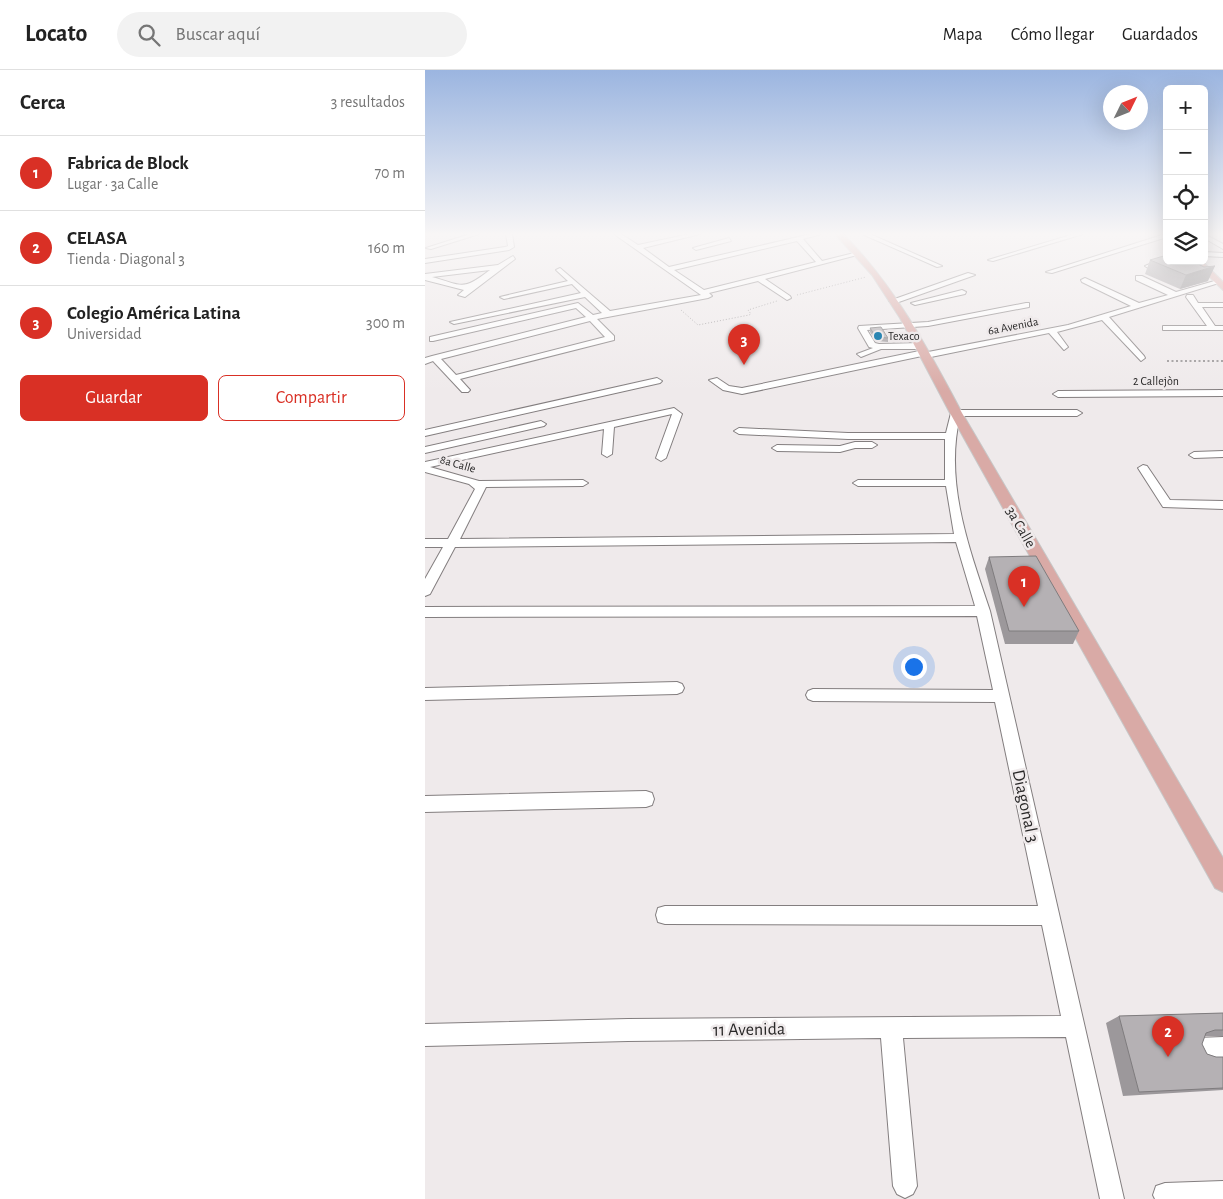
<!DOCTYPE html>
<html lang="es">
<meta charset="utf-8">
<style>
body{margin:0;font-family:"Alegreya Sans",sans-serif;background:#f2f2f2;color:#222}
.controls{position:absolute;right:15px;top:15px;display:grid;overflow:hidden;border-radius:8px;box-shadow:0 5px 20px #0002}
.controls button{width:45px;height:45px;display:grid;place-items:center;padding:0;border:0;border-bottom:1px solid #e0e0e0;background:#fff;color:#222;font:25px sans-serif}
.compass{position:absolute;left:678px;top:15px;width:45px;height:45px;border-radius:50%;background:#fff;box-shadow:0 5px 20px #0002;rotate:47deg}
.you{position:absolute;left:488px;top:596px;width:18px;height:18px;margin:-12px;border:4px solid #fff;border-radius:50%;background:#1a73e8;box-shadow:0 0 0 8px #1a73e833}
.badge{display:grid;place-items:center;width:32px;height:32px;border-radius:50%;background:#d93025;color:#fff;font-size:16px;font-weight:700}
.pin{position:absolute;translate:-50% -41px;filter:drop-shadow(0 1px 2px #0008)}
.pin::after{content:'';position:absolute;top:26px;width:18px;height:15px;background:inherit;clip-path:polygon(0 0,100% 0,50% 100%)}
.list{margin:0;padding:0;list-style:none}
h2{display:flex;justify-content:space-between;align-items:center;height:65px;margin:0;padding:0 20px;font-size:21px}
h2 small{font-size:16px;font-weight:400;color:#767676}
.list li{display:grid;grid-template-columns:32px 1fr auto;gap:15px;align-items:center;box-sizing:border-box;height:75px;padding:0 20px;border-top:1px solid #e0e0e0}
.list b{display:block;font-size:19px;white-space:nowrap}
.list p{margin:0;font-size:16px;white-space:nowrap;color:#767676}
.list em{font-size:16px;font-style:normal;color:#767676}
.actions{display:flex;gap:10px;padding:15px 20px}
.actions a{flex:1;padding:11px 0;border:1px solid #d93025;border-radius:8px;text-align:center;font-size:18px;color:#d93025}
.actions .main{background:#d93025;color:#fff}
.icon{flex:none;width:28px;height:28px;fill:none;stroke:currentColor;stroke-width:2;stroke-linecap:round;stroke-linejoin:round}
.map{position:relative;flex:none;width:798px;height:1129px;overflow:hidden}
header{display:flex;align-items:center;gap:30px;box-sizing:border-box;height:70px;padding:0 25px;background:#fff;border-bottom:1px solid #e0e0e0}
header strong{font-size:24px}
nav{display:flex;gap:28px;margin-inline-start:auto;font-size:18px}
.search{width:350px;height:45px;background:#f2f2f2;display:flex;align-items:center;gap:12px;box-sizing:border-box;padding:0 18px;border-radius:28px;color:#767676;font-size:19px}
main{display:flex}
aside{flex:1;background:#fff}
.map>svg:first-child{display:block}
.lines{fill:none;stroke-linecap:round;stroke-linejoin:round}
.minor-casing{stroke:#837e7f;stroke-width:2}
.major-casing{stroke:#c7c7c7;stroke-width:2}
.path-far1{stroke:#979495;stroke-width:1;stroke-dasharray:1 2;stroke-linecap:butt}
.path{stroke:#979495;stroke-width:2;stroke-dasharray:2 2.5;stroke-linecap:butt}
.minor{fill:#fff;fill-rule:evenodd}
.major{fill:#d9aaa6;fill-rule:evenodd}
.wall{fill:#9c989b}
.shaded-wall{fill:#7f7c7e}
.building{fill:#b5b1b4;stroke:#7f7c7e}
.poi-dot{fill:#2a85b2;stroke:#efeaeb;stroke-width:2}
.labels{text-anchor:middle;stroke-width:5;stroke-linejoin:round;paint-order:stroke}
.far-street-label{font-size:12px;fill:#292828;stroke:#efeaeb}
.far-poi-label{font-size:12px;fill:#292828;stroke:#efeaeb;text-anchor:start}
.street-label{font-size:15px;fill:#292828;stroke:#efeaeb}
.near-street-label{font-size:18px;fill:#292828;stroke:#efeaeb}
</style>
<header>
<strong>Locato</strong>
<div class="search"><svg class="icon" aria-label="search" viewBox="0 0 24 24"><circle cx="10" cy="10" r="6"/><path d="M15 15l6 6"/></svg>Buscar aquí</div>
<nav><a>Mapa</a><a>Cómo llegar</a><a>Guardados</a></nav>
</header>
<main>
<aside>
<h2>Cerca<small>3 resultados</small></h2>
<ul class="list">
<li><span class="badge">1</span><div><b>Fabrica de Block</b><p>Lugar · 3a Calle</p></div><em>70 m</em></li>
<li><span class="badge">2</span><div><b>CELASA</b><p>Tienda · Diagonal 3</p></div><em>160 m</em></li>
<li><span class="badge">3</span><div><b>Colegio América Latina</b><p>Universidad</p></div><em>300 m</em></li>
</ul>
<div class="actions"><a class="main">Guardar</a><a>Compartir</a></div>
</aside>
<div class="map">
<svg width="798" height="1129" viewBox="0 0 798 1129">
<rect width="100%" height="100%" fill="#efeaeb"/>
<g class="lines">
<defs>
<path id="minor" d="M45,164H54L6,179L1,178Z
M81,164H87L89,177L84,180L0,193V189L80,177L83,176Z
M189,164H196L213,175L265,164H275L218,178L244,197L386,164H396L378,169L397,191L433,182L436,184L340,209L365,226L366,228L362,230L333,211L284,223L287,226L283,228L172,249L189,266V270L35,309L45,320L43,322H37L8,291L0,294V288L7,286L161,247L151,238L8,271H5V267L153,233L168,245L177,243L160,227L29,254L25,252L156,223L147,214L79,229L75,227L143,211L131,200L135,198L185,241L276,225ZM372,171L391,192L279,220L249,200ZM165,251L180,267L31,305L16,289Z
M437,164H445L517,196L512,197Z
M649,164H658L568,191L563,190Z
M740,164H742V167L627,203L621,202Z
M779,164L798,174V179L779,168Z
M304,168L306,171L271,180L268,178Z
M779,182L798,183V187L779,186Z
M88,186L90,189L40,227L33,225L39,220L0,210V204L73,195ZM65,200C37,221 39,216 7,207Z
M742,187V191L723,198L720,196Z
M543,203L550,205L471,233L464,231Z
M711,206H717L751,222L793,210L797,212L684,247L719,286L720,288L716,291L677,250L632,262L643,277L639,280L624,263L501,288L497,286L317,324L298,320L284,310L292,308L304,316L317,318L499,280L503,282L643,255L706,236L657,212L656,210L660,208L714,233L743,225L711,210Z
M537,220L541,222L540,224L490,235L486,233Z
M762,225H768L773,233H798V237H777L790,256H798V260H738V256H782L761,227Z
M601,233H604V237L503,256L442,260L450,273L454,274L495,273L499,276L495,279H456L436,287L432,284L448,278L444,277L433,258L434,256L503,252Z
M232,308L237,311L235,313L0,366V360Z
M798,320V326L633,327L628,324L633,321Z
M249,338L257,344L241,388L236,391L231,388L247,344L189,357L187,384L182,387L177,384L179,359L5,397L54,411L158,410L163,413L158,416L61,417L35,469L529,464L521,416H433L428,413L433,410H520V369H423L314,364L309,361L314,358L423,363H521L526,343L531,340H652L657,343L652,346H535C519,412 544,478 565,541L699,1129H675L641,967L478,968L492,1116L488,1124L480,1128L472,1124L468,1116L456,968L203,971L0,976V954L203,949L636,946L617,855L240,854L233,852L231,845L233,838L240,836H613L570,632L388,631L383,629L381,625L383,621L388,619L568,620L552,546L0,547V537L550,536L531,472L30,477L5,524L0,526V509L18,477H0V469H23L50,419L44,414L0,402V392Z
M116,351L121,354L119,356L0,383V377Z
M430,372H447L452,375L447,378H430L415,382L352,381L347,378L352,375L415,376Z
M798,381V387L769,388L764,385L769,382Z
M718,395L722,396L745,430L798,431V439L738,437L713,398Z
M252,612L257,614L259,618L257,622L252,624L0,630V618Z
M221,721L227,723L229,729L227,735L221,737L0,742V726Z
M798,967V989L772,990L764,987L761,979L764,971L772,968Z
M798,1111V1129H730L728,1125L731,1116L740,1113Z"/>
<path id="major" d="M410,164H418C470,216 503,279 537,343L798,788V822L790,818L525,343L475,248L447,205Z
M768,191H777L798,212V220Z"/>
</defs>
<use href="#minor" class="minor-casing"/>
<use href="#major" class="major-casing"/>
<path class="path-far1" d="M372,225L441,207
M256,240L273,255L324,245L326,244L323,240L352,231"/>
<path class="path" d="M742,291H798"/>
<use href="#minor" class="minor"/>
<use href="#major" class="major"/>
</g>
<path class="wall" d="M725,190L742,191H768L783,211L755,219L720,204Z
M445,258L463,268V272L451,271L445,262Z
M564,487L654,561L648,574H580L560,499Z
M798,943V966H780L777,974L782,984L791,987H798V1020L698,1026L681,953L694,946Z"/>
<path class="shaded-wall" d="M790,196L783,211L755,219L761,205Z"/>
<path class="building" d="M742,185V191H767L779,197L790,196L761,205L725,190Z
M456,257L463,268L451,267L445,258Z
M611,486L654,561H584L564,487Z
M798,943V960H790L781,963L777,974L782,984L791,987H798V1018L714,1022L694,946Z"/>
<linearGradient id="sky" x2="0" y2="1"><stop stop-color="#9bb5e0"/><stop offset="0.51" stop-color="#f8f6f6"/><stop offset="1" stop-color="#f8f6f6" stop-opacity="0"/></linearGradient>
<rect width="798" height="322" fill="url(#sky)"/>
<circle class="poi-dot" cx="453" cy="266" r="5"/>
<g class="labels">
<g class="far-street-label">
<text transform="translate(588 256) rotate(-11)" y="4">6a Avenida</text>
<text x="731" y="315">2 Callejòn</text>
<text transform="translate(33 394) rotate(16)" y="4">8a Calle</text>
</g>
<g class="far-poi-label">
<text x="463" y="270">Texaco</text>
</g>
<g class="street-label">
<text transform="translate(596 457) rotate(60)" y="5">3a Calle</text>
</g>
<g class="near-street-label">
<text transform="translate(601 736) rotate(78)" y="6">Diagonal 3</text>
<text transform="translate(324 959) rotate(-1)" y="6">11 Avenida</text>
</g>
</g>
</svg>
<div class="controls">
<button>+</button>
<button>−</button>
<button><svg class="icon" aria-label="locate" viewBox="0 0 24 24"><circle cx="12" cy="12" r="6"/><path d="M12 2v4M12 18v4M2 12h4M18 12h4"/></svg></button>
<button><svg class="icon" aria-label="layers" viewBox="0 0 24 24"><path d="M12 4l9 5-9 5-9-5zM3 14l9 5 9-5"/></svg></button>
</div>
<svg class="compass" viewBox="-18 -18 36 36"><path d="M0-13l5 13h-10z" fill="#e53935"/><path d="M0 13l5-13h-10z" fill="#767676"/></svg>
<div class="you"></div>
<div class="pin badge" style="left:599px;top:537px">1</div>
<div class="pin badge" style="left:743px;top:987px">2</div>
<div class="pin badge" style="left:319px;top:295px">3</div>
</div>
</main>
